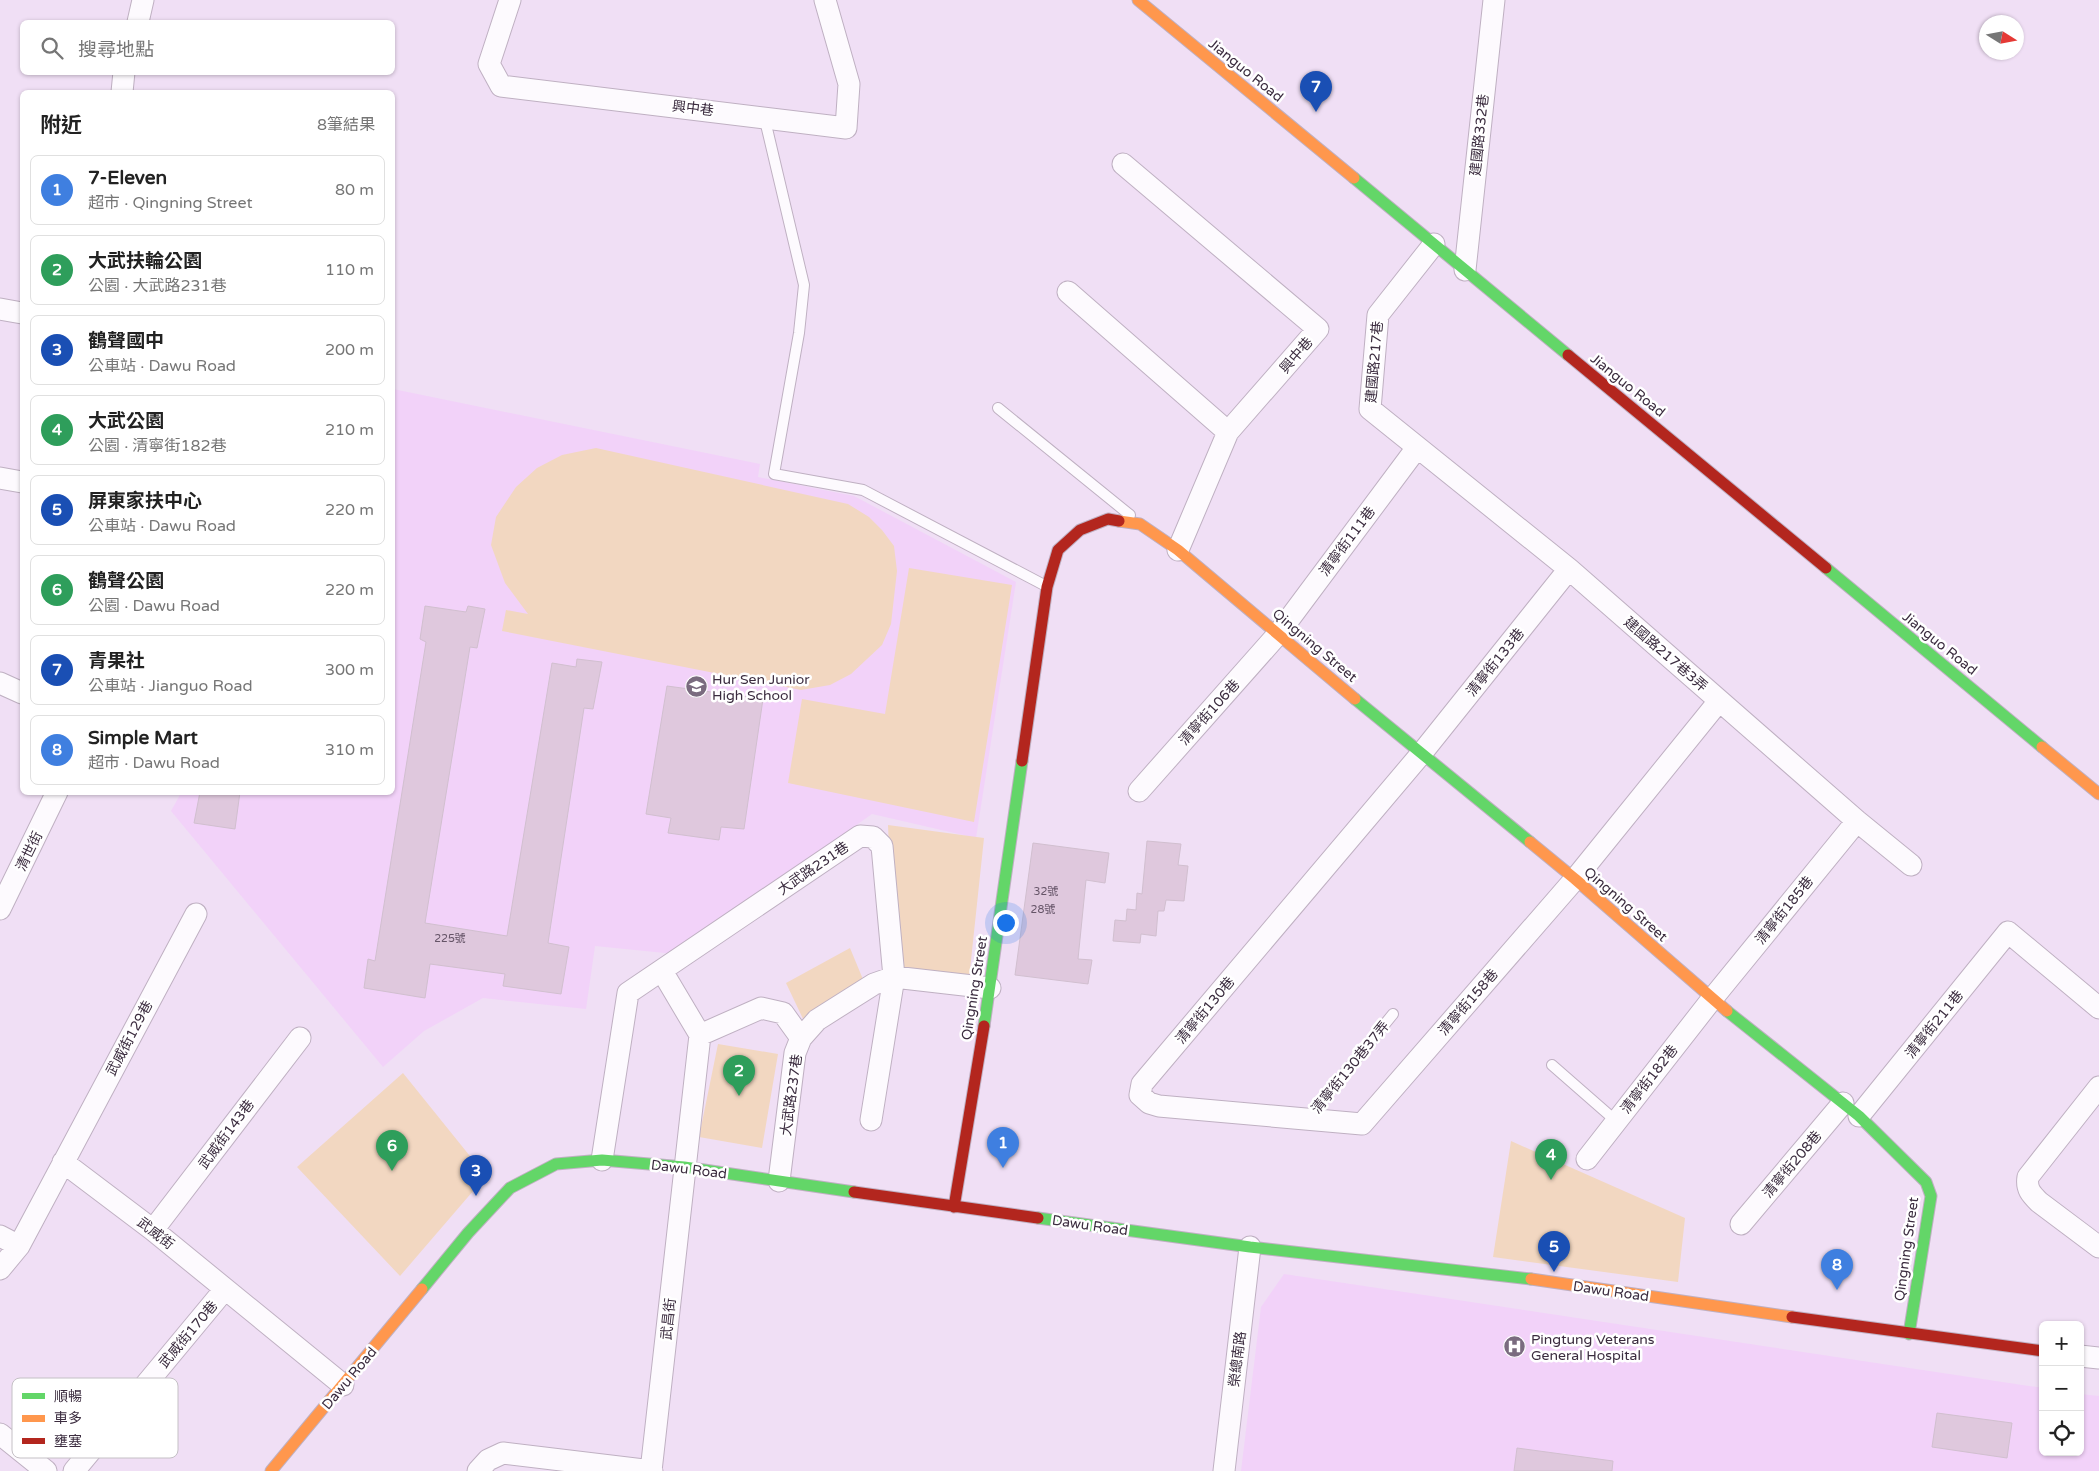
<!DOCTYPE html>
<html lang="zh-TW">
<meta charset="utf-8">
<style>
body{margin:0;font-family:"Varela Round","Noto Sans TC",sans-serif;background:#f2f2f2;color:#222}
.controls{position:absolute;right:15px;bottom:15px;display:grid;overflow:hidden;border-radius:8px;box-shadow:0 1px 4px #0004}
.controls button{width:45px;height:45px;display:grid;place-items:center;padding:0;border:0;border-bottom:1px solid #e0e0e0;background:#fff;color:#222;font:25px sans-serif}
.compass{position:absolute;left:1979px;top:15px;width:45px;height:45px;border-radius:50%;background:#fff;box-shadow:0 1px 4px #0004;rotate:101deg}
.you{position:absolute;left:1005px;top:922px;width:18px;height:18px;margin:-12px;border:4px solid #fff;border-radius:50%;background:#1a73e8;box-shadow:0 0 0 8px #1a73e833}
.badge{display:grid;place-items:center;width:32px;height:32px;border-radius:50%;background:#111827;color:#fff;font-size:16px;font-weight:700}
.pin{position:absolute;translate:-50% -41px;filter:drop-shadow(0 1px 2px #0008)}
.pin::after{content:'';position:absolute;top:26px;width:18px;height:15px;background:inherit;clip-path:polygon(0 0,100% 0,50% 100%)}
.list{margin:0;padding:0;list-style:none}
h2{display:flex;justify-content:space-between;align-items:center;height:65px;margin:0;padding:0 20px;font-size:21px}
h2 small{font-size:16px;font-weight:400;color:#767676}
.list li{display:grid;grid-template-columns:32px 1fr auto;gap:15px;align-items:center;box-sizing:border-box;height:70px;margin:0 10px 10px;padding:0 10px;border:1px solid #e0e0e0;border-radius:8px}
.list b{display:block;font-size:19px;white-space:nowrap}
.list p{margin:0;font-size:16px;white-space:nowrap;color:#767676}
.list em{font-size:16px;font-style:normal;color:#767676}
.icon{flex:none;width:28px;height:28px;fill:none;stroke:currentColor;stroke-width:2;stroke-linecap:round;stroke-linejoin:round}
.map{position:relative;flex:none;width:2099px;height:1471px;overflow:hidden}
.search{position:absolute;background:#fff;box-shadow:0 1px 4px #0004;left:20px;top:20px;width:375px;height:55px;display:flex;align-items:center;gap:12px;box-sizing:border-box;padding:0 18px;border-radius:8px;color:#767676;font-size:19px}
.panel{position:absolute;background:#fff;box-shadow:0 1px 4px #0004;left:20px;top:90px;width:375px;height:705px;border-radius:8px}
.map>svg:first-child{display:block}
.built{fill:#f2d2f9}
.green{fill:#f2d7c1}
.building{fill:#dfc8dd;stroke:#d1bfcf}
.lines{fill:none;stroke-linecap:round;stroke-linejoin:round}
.lane-casing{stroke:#bfb0c2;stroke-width:12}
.street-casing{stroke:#bfb0c2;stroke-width:23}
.fast-casing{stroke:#bfb0c2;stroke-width:13}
.slow-casing{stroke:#bfb0c2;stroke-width:13}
.jam-casing{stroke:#bfb0c2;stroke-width:13}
.lane{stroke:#fdfafe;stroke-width:10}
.street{stroke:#fdfafe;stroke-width:21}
.fast{stroke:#63d668;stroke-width:11}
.slow{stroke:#ff974d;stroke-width:11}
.jam{stroke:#b3261e;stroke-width:11}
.labels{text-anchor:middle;stroke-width:5;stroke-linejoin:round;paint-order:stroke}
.number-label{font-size:11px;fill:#655467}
.street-label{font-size:14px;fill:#3b2c3f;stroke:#fff}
.poi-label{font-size:14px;fill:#3b2c3f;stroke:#fff;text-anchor:start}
.key{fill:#fff;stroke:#c4c0c5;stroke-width:1}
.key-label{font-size:14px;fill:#3b2c3f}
</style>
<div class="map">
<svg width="2099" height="1471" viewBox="0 0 2099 1471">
<rect width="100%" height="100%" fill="#f0dff5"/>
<path class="built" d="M393,389L760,464L758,477L854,496L1016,582L976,838L872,814L675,954L595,946L586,1009L483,998L424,1031L383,1067L171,811L181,793L392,792Z
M1284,1274L2043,1388V1452H2080V1394L2099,1396V1471H1241L1261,1307Z"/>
<path class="green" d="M596,448L848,504L869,517L882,530L894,546L897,571L891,624L882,645L851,674L830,685L801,690L502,631L506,610L528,614L505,583L491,545L496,517L516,487L537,468L562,455Z
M909,568L1012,585L974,822L788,783L802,699L885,714Z
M888,825L984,838L969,979L900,967L892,918Z
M850,948L867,989L804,1021L786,983Z
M718,1044L778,1054L762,1148L699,1137Z
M403,1073L486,1176L400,1276L297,1167Z
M1511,1141L1685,1218L1678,1282L1493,1257Z"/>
<path class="building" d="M425,606L466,612L468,606L485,609L477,648L470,647L425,923L507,936L552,663L576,667L577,659L602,662L593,709L584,708L548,943L569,947L561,994L503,986L505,974L430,964L425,998L364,988L368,959L375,961L426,642L420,639Z
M667,686L763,699L744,829L721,827L719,840L668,833L671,818L646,814Z
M200,792H240L235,829L194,823Z
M1147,841L1181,844L1178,865L1188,866L1184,901L1166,900L1164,911H1158L1156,936L1141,934L1140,943L1113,941L1115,920L1126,921L1127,909L1136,910L1137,893L1142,894Z
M1033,843L1109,853L1105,883L1086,880L1078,959L1092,960L1088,984L1015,975Z
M1937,1413L2012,1423L2007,1458L1932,1447Z
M1517,1448L1613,1461L1612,1471H1514Z"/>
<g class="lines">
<defs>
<path id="lane" d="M764,116L804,285L799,333L774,474L863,490L1046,586
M998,408L1130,515
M1552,1065L1616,1121
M1308,1118L1393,1014"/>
<path id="street" d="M510,0L489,64L501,86L846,128L849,84L825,0
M138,22L143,0
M122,92L124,72
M1123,164L1318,329L1228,432L1178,550
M1434,244L1378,315L1370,409L1569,569L1857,821L1911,865
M1465,270L1494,0
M1068,292L1228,432
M0,309L22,313
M0,478L22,482
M1569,569L1421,754L1142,1084L1140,1095L1149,1103L1159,1106L1362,1124L1575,879L1719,701
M0,683L22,693
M1139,791L1278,634L1416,449
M0,909L57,792
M700,1035L761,1008L783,1013L801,1038
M2099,1087L2028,1177C2026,1189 2031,1194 2039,1202L2099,1247
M1859,1116L2008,932L2099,1008
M1587,1159L1712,999L1857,821
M602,1160L628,993L860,836L873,837L882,846L894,977L871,1120
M63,1162L153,1230L343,1385
M779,1181L795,1053L801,1038L817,1020L874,984L894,977L990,988
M1741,1224L1843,1103
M153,1230L300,1038
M0,1236L19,1246
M0,1269L19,1246L196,914
M2080,1356L2099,1358
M0,1434L46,1471
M74,1471L225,1289
M478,1471L488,1460L503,1453L652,1471
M651,1471L700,1035L662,971
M1224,1471L1250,1247"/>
<path id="fast" d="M1354,178L1568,355
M1826,568L2042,747
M1355,699L1530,842
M1727,1011L1859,1116L1926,1182L1931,1196L1909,1334
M984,1026L1022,761
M1038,1218L1250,1247L1531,1279
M422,1289L468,1233L510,1188L556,1164L602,1160L684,1167L854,1192"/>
<path id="slow" d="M1138,0L1354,178
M1119,521L1140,524L1178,550L1355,699
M2042,747L2099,794
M1530,842L1575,879L1727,1011
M1531,1279L1792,1317
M271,1471L422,1289"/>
<path id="jam" d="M1568,355L1826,568
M1022,761L1047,587L1058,550L1080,530L1108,519L1119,521
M854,1192L1038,1218
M954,1207L984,1026
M1792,1317L2043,1351"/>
</defs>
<use href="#lane" class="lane-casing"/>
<use href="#street" class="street-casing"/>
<use href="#fast" class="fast-casing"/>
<use href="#slow" class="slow-casing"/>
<use href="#jam" class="jam-casing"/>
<use href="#lane" class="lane"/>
<use href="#street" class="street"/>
<use href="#fast" class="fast"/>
<use href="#slow" class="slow"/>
<use href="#jam" class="jam"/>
</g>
<defs>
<symbol id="school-disc" viewBox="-11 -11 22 22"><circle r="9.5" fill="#7a6b7f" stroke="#fff"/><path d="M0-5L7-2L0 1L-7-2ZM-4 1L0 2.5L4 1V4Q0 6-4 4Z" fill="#fff"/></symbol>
<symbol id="hospital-disc" viewBox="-11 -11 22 22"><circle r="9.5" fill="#7a6b7f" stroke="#fff"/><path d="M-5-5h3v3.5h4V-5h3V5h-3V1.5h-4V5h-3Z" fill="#fff"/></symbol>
</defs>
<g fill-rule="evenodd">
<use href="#school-disc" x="684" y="674" width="25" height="25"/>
<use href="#hospital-disc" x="1502" y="1334" width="25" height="25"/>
</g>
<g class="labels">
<g class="number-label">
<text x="1046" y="895">32號</text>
<text x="1043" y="913">28號</text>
<text x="450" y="942">225號</text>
</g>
<g class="street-label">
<text transform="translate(1246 70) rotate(39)" y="5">Jianguo Road</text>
<text transform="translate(693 108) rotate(7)" y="5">興中巷</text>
<text transform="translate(1479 135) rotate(-84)" y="5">建國路332巷</text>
<text transform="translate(1296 355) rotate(-49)" y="5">興中巷</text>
<text transform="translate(1374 362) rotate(-85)" y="5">建國路217巷</text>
<text transform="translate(1628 385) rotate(39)" y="5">Jianguo Road</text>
<text transform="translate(1347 541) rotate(-53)" y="5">清寧街111巷</text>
<text transform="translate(1940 643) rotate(39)" y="5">Jianguo Road</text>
<text transform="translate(1315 645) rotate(40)" y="5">Qingning Street</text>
<text transform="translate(1666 654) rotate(41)" y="5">建國路217巷3弄</text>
<text transform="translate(1495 662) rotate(-51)" y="5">清寧街133巷</text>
<text transform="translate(1209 712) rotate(-48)" y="5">清寧街106巷</text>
<text transform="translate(29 851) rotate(-64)" y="5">清世街</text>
<text transform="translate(813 868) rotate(-34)" y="5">大武路231巷</text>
<text transform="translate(1626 904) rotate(41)" y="5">Qingning Street</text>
<text transform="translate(1784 910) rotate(-51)" y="5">清寧街185巷</text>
<text transform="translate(974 988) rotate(-81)" y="5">Qingning Street</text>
<text transform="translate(1468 1002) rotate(-49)" y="5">清寧街158巷</text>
<text transform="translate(1205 1010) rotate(-50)" y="5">清寧街130巷</text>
<text transform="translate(1934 1024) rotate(-51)" y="5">清寧街211巷</text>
<text transform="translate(129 1038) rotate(-62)" y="5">武威街129巷</text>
<text transform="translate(1350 1067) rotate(-51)" y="5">清寧街130巷37弄</text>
<text transform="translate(1649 1079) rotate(-52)" y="5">清寧街182巷</text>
<text transform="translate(791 1095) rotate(-82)" y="5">大武路237巷</text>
<text transform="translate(226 1134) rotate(-53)" y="5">武威街143巷</text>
<text transform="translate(1792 1164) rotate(-50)" y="5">清寧街208巷</text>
<text transform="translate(689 1169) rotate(7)" y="5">Dawu Road</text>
<text transform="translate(1090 1225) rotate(8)" y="5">Dawu Road</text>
<text transform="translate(156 1233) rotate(38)" y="5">武威街</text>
<text transform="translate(1906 1249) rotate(-82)" y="5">Qingning Street</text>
<text transform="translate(1611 1291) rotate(8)" y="5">Dawu Road</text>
<text transform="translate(668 1319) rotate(-84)" y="5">武昌街</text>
<text transform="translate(188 1334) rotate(-50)" y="5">武威街170巷</text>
<text transform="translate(1237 1359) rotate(-83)" y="5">榮總南路</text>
<text transform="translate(349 1378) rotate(-50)" y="5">Dawu Road</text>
</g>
<g class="poi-label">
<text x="712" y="684">Hur Sen Junior<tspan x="712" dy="16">High School</tspan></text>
<text x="1531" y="1344">Pingtung Veterans<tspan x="1531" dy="16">General Hospital</tspan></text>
</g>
</g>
<rect x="12" y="1378" width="166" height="80" rx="8" class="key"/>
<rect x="22" y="1393" width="23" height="6" fill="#63d668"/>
<rect x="22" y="1415" width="23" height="7" fill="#ff974d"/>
<rect x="22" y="1438" width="23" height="6" fill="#b3261e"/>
<g class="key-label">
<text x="54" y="1401">順暢</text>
<text x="54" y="1423">車多</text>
<text x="54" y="1446">壅塞</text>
</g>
</svg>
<div class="controls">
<button>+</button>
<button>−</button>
<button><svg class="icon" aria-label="locate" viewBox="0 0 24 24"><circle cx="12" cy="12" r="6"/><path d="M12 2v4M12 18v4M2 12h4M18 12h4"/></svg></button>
</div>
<svg class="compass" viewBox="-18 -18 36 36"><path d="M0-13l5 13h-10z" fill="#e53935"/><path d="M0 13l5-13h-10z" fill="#767676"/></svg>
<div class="you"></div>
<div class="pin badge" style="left:1003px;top:1168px;background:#3f7fe0">1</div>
<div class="pin badge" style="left:739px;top:1096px;background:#2e9e5b">2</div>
<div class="pin badge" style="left:476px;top:1196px;background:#1a4fb4">3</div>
<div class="pin badge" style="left:1551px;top:1180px;background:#2e9e5b">4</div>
<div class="pin badge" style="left:1554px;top:1272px;background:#1a4fb4">5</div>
<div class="pin badge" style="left:392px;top:1171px;background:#2e9e5b">6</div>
<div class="pin badge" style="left:1316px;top:112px;background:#1a4fb4">7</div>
<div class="pin badge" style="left:1837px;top:1290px;background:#3f7fe0">8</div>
<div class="search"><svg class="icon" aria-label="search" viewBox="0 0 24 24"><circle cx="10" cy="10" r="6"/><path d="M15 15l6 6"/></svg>搜尋地點</div>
<section class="panel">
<h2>附近<small>8筆結果</small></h2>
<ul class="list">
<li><span class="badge" style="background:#3f7fe0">1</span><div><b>7-Eleven</b><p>超市 · Qingning Street</p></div><em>80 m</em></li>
<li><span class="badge" style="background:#2e9e5b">2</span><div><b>大武扶輪公園</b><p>公園 · 大武路231巷</p></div><em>110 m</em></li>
<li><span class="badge" style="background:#1a4fb4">3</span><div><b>鶴聲國中</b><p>公車站 · Dawu Road</p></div><em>200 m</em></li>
<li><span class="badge" style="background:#2e9e5b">4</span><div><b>大武公園</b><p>公園 · 清寧街182巷</p></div><em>210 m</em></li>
<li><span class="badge" style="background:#1a4fb4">5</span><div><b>屏東家扶中心</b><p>公車站 · Dawu Road</p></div><em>220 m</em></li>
<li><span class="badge" style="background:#2e9e5b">6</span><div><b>鶴聲公園</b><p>公園 · Dawu Road</p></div><em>220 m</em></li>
<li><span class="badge" style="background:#1a4fb4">7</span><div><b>青果社</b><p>公車站 · Jianguo Road</p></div><em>300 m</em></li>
<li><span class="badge" style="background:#3f7fe0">8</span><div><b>Simple Mart</b><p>超市 · Dawu Road</p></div><em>310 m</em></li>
</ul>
</section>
</div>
